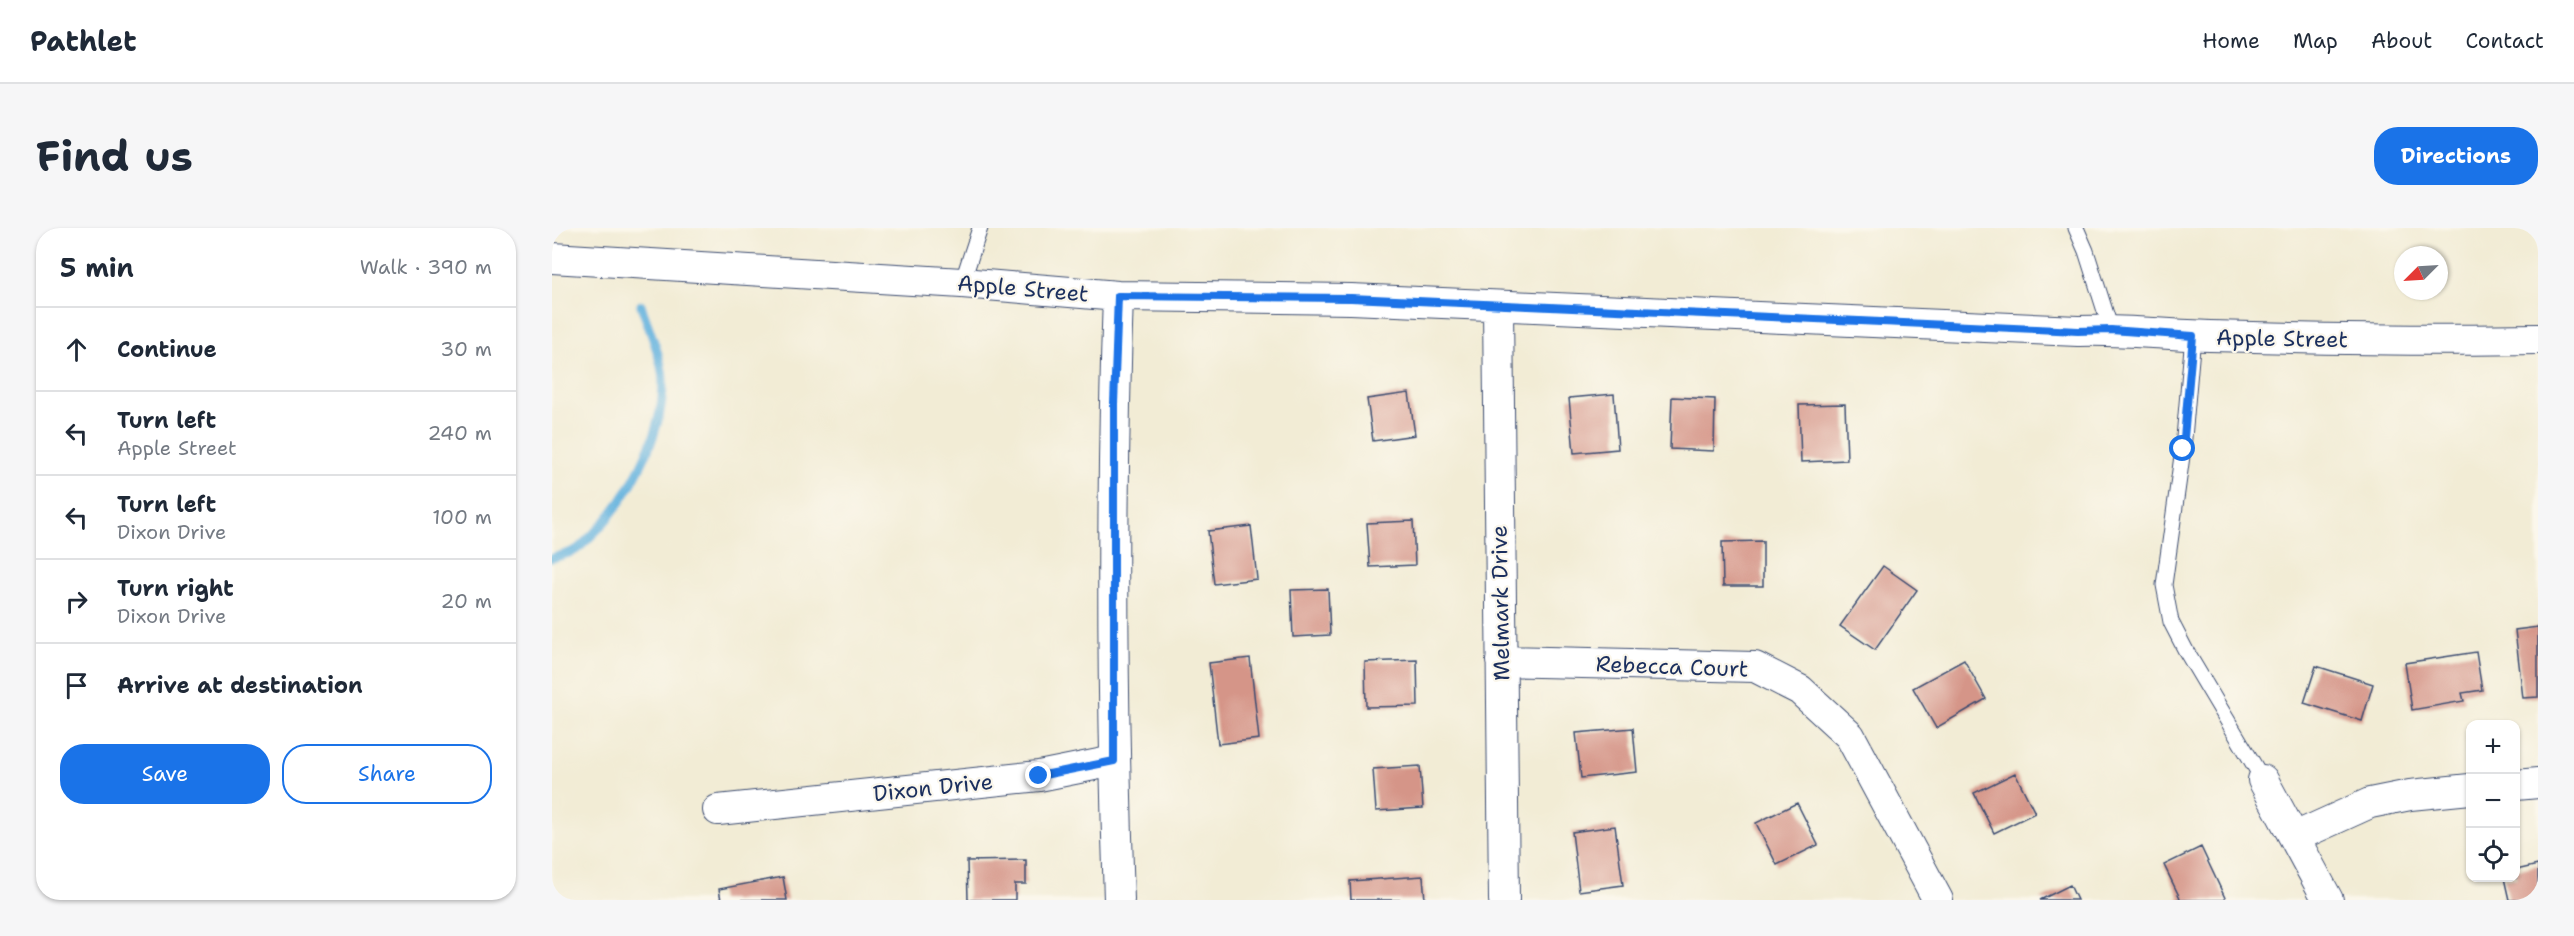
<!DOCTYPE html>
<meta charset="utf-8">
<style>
body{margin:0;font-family:"Shantell Sans",sans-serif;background:#f6f6f7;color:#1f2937}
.controls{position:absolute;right:18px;bottom:18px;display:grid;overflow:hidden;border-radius:12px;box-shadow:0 2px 4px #0004}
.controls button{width:54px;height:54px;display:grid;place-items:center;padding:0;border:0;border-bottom:2px solid #e0e1e3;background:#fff;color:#1f2937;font:30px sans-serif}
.compass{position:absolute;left:1842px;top:18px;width:54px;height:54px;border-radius:50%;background:#fff;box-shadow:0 2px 4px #0004;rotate:246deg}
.stop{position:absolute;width:18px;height:18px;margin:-14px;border:4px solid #1a73e8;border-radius:50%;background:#fff}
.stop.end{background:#1a73e8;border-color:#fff;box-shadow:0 2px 6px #0008}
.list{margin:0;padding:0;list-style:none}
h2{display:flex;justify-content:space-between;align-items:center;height:78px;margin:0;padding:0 24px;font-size:26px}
h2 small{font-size:20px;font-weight:400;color:#747a83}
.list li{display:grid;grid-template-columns:39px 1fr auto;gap:18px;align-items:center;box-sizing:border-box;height:84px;padding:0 24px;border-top:2px solid #e0e1e3}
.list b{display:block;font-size:22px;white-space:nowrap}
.list p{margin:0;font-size:20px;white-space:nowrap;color:#747a83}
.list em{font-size:20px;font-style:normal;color:#747a83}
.actions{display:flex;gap:12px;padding:18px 24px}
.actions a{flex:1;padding:14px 0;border:2px solid #1a73e8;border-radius:24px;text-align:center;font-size:21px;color:#1a73e8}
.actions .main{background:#1a73e8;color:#fff}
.icon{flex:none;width:33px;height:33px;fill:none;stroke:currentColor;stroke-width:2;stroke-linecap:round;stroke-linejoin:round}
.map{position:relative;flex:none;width:1986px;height:672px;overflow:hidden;border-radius:24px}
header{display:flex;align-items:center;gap:36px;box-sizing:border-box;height:84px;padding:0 30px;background:#fff;border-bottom:2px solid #e0e1e3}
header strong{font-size:28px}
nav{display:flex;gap:33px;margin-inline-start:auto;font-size:21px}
.intro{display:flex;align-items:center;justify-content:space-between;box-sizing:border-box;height:144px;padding:0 36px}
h1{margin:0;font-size:42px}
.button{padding:15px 27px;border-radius:24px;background:#1a73e8;color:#fff;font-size:21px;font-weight:700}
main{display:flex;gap:36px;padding:0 36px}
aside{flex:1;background:#fff;border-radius:24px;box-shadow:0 2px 4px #0004}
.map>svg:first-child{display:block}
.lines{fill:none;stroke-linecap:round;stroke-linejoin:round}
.stream{stroke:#64b2de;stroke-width:9}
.building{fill:#d59588}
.lane-casing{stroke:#3b4b70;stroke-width:17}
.street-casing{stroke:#3b4b70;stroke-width:32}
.lane{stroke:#fff;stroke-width:15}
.street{stroke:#fff;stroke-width:30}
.route{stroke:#1a73e8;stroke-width:8}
.labels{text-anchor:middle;stroke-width:4.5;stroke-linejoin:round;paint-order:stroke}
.street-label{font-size:22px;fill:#1b2f5e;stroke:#fbf7ec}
</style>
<header>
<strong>Pathlet</strong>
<nav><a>Home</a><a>Map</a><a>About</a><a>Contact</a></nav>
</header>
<div class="intro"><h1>Find us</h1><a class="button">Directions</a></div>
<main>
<aside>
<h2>5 min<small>Walk · 390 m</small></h2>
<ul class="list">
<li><svg class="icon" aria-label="ahead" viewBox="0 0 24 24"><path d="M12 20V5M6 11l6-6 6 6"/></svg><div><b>Continue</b></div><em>30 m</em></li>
<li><svg class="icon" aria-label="left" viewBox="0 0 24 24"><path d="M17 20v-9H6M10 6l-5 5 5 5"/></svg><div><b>Turn left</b><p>Apple Street</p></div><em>240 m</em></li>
<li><svg class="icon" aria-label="left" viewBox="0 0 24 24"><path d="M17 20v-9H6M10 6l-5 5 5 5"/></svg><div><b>Turn left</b><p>Dixon Drive</p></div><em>100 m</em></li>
<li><svg class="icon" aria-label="right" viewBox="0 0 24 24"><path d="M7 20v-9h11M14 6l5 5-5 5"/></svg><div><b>Turn right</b><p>Dixon Drive</p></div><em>20 m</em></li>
<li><svg class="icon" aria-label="arrive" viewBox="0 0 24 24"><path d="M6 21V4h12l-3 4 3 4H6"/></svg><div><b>Arrive at destination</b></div></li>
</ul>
<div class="actions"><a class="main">Save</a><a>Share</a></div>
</aside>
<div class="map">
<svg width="1986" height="672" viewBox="0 0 1986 672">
<rect width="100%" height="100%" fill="#fbf7ec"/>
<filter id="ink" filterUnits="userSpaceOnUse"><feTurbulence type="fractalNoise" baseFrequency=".0167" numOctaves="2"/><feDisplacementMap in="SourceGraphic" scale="12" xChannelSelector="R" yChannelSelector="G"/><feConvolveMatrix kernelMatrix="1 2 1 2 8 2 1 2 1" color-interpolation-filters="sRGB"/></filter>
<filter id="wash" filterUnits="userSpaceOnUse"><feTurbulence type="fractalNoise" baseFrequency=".008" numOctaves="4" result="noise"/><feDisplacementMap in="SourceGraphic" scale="24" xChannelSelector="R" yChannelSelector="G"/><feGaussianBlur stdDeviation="1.35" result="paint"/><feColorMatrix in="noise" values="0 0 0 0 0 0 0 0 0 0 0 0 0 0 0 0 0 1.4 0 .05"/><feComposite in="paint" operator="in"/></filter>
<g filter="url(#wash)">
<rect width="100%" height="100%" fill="#f2ecd5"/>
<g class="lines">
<path class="stream" d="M0,330C7,328 16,326 22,323C27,321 32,315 36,311C75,276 112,206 111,152C110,130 96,99 89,77"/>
</g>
<g id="blocks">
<path class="building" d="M857,165L863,207L821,213L815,171Z
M1062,166L1066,221L1022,225L1017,170Z
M1120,169L1163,171L1162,223L1118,221Z
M1293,176L1295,232L1249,234L1247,177Z
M861,293L863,337L818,339L815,295Z
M699,298L705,351L662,356L656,303Z
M1211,313V358H1171L1170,314Z
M1331,338L1365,362L1323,422L1288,398Z
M776,361L778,407L741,409L739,362Z
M1986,399V469L1971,470L1963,402Z
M1924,424L1930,462L1910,465L1912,473L1860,482L1853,435Z
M698,430L707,511L666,516L657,435Z
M865,432L866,478L814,479L813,434Z
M1412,432L1434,471L1384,500L1361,460Z
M1764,438L1821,456L1810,493L1752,475Z
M1081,500L1085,544L1029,550L1024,505Z
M868,538L871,580L824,583L821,541Z
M1463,545L1483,585L1442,605L1422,565Z
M1245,575L1266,617L1225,637L1204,595Z
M1063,598L1071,657L1027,663L1020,604Z
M1649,619L1674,672H1624L1628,670L1612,637Z
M474,632V656H463V672H416L415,633Z
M1986,637V672H1957L1952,650H1964V642Z
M871,648L873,672H799L798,653Z
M231,649L235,672H169L167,661Z
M1518,657L1525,672H1488Z"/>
</g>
</g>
<g filter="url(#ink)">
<use href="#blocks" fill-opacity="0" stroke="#3b4b70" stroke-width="1.5"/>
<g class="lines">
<defs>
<path id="lane" d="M1524,0L1534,23L1559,102
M410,55L428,0
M1641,108L1631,221L1612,357L1619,394L1634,423L1711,552"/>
<path id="street" d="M0,30L410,55L566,68L799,71L1526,103C1570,101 1613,107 1658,108C1767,111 1876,113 1986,111
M566,68C559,269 560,471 567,672
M946,78L952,672
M949,433L1203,439L1248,462L1298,508L1386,672
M1711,552L1776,672
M1964,557L1986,555
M166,582L487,548L562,533
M1743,609L1818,575L1858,567L1918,561"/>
</defs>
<use href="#lane" class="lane-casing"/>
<use href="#street" class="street-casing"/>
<use href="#lane" class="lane"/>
<use href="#street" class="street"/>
</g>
</g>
<g class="lines" filter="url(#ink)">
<path class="route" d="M487,548L562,533V176L566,68L799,70L1526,103L1559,102L1641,108L1631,221"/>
</g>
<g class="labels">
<g class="street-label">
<text transform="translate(471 60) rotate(5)" y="8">Apple Street</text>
<text transform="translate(1730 110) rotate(1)" y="8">Apple Street</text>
<text transform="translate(948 375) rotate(-91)" y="8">Melmark Drive</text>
<text transform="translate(1120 438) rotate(2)" y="8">Rebecca Court</text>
<text transform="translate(381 559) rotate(-6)" y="8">Dixon Drive</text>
</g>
</g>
</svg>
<div class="controls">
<button>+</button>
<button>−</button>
<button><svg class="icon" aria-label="locate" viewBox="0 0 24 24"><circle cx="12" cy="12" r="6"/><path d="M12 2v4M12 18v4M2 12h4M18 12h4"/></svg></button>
</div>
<svg class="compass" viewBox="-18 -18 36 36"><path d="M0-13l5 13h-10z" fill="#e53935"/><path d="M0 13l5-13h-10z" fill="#747a83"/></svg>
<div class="stop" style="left:1631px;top:221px"></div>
<div class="stop end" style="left:487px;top:548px"></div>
</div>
</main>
